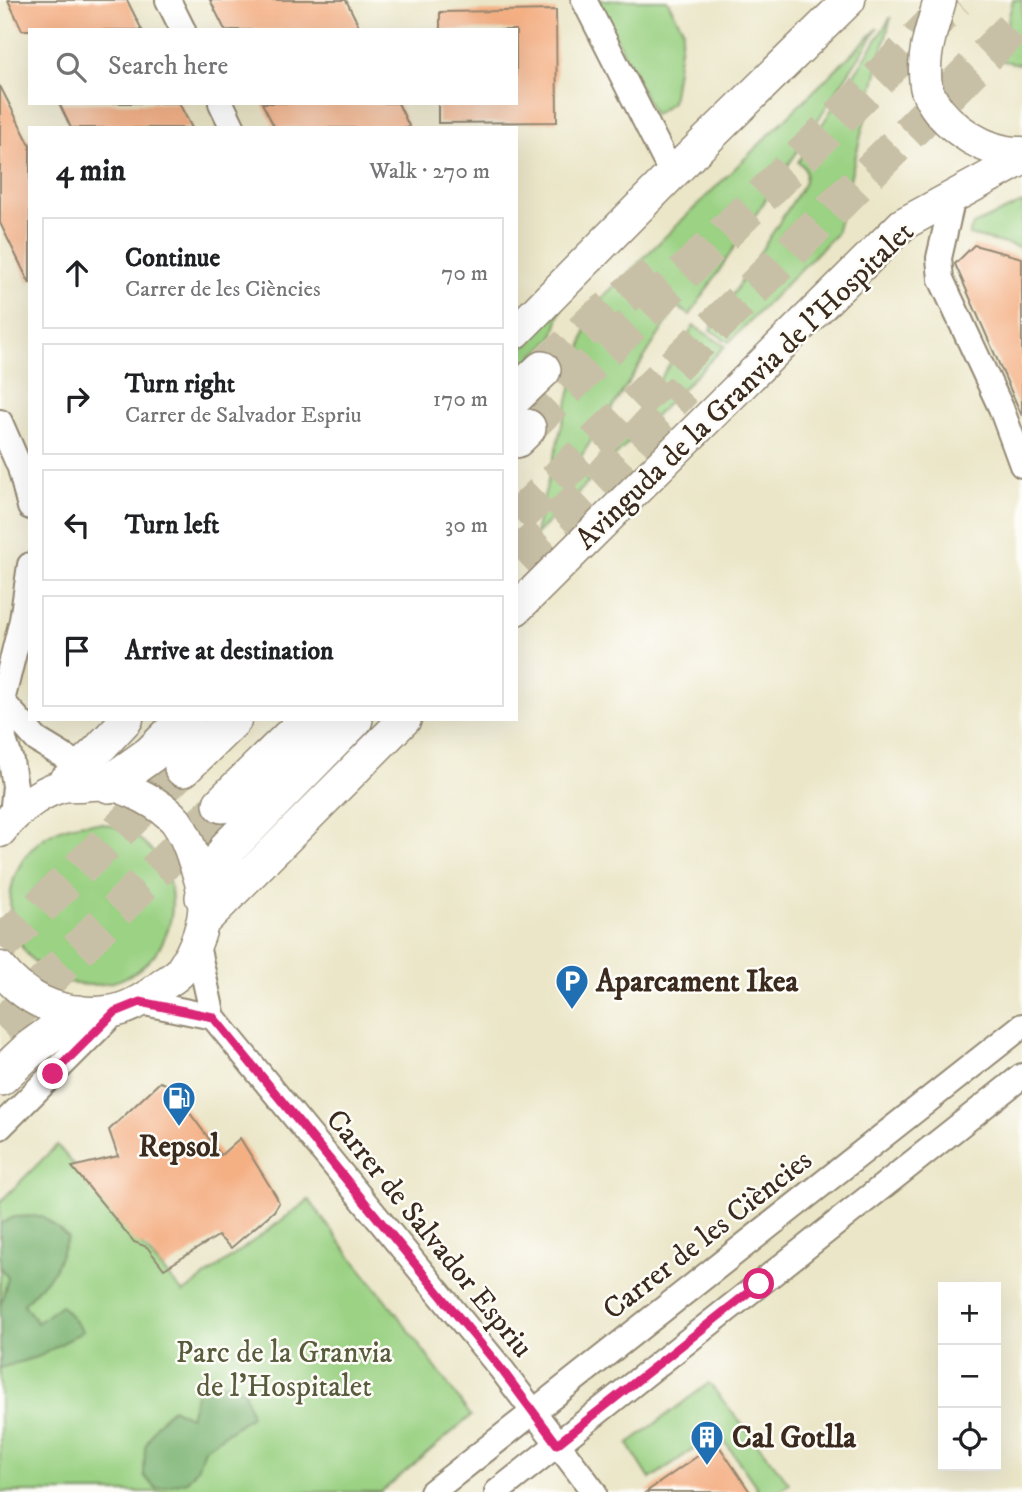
<!DOCTYPE html>
<meta charset="utf-8">
<style>
body{margin:0;font-family:"IM FELL DW Pica",serif;background:#f6f6f6;color:#202124}
.controls{position:absolute;right:21px;bottom:21px;display:grid;overflow:hidden;border-radius:0px;box-shadow:0 7px 28px #0002}
.controls button{width:63px;height:63px;display:grid;place-items:center;padding:0;border:0;border-bottom:2px solid #e0e0e0;background:#fff;color:#202124;font:35px sans-serif}
.stop{position:absolute;width:21px;height:21px;margin:-16px;border:5px solid #db2777;border-radius:50%;background:#fff}
.stop.end{background:#db2777;border-color:#fff;box-shadow:0 2px 7px #0008}
.list{margin:0;padding:0;list-style:none}
h2{display:flex;justify-content:space-between;align-items:center;height:91px;margin:0;padding:0 28px;font-size:30px}
h2 small{font-size:23px;font-weight:400;color:#757577}
.list li{display:grid;grid-template-columns:46px 1fr auto;gap:21px;align-items:center;box-sizing:border-box;height:112px;margin:0 14px 14px;padding:0 14px;border:2px solid #e0e0e0;border-radius:0px}
.list b{display:block;font-size:26px;white-space:nowrap}
.list p{margin:0;font-size:23px;white-space:nowrap;color:#757577}
.list em{font-size:23px;font-style:normal;color:#757577}
.icon{flex:none;width:38px;height:38px;fill:none;stroke:currentColor;stroke-width:2;stroke-linecap:round;stroke-linejoin:round}
.map{position:relative;flex:none;width:1022px;height:1492px;overflow:hidden}
.search{position:absolute;background:#fff;box-shadow:0 7px 28px #0002;left:28px;top:28px;width:490px;height:77px;display:flex;align-items:center;gap:18px;box-sizing:border-box;padding:0 24px;border-radius:0px;color:#757577;font-size:26px}
.panel{position:absolute;background:#fff;box-shadow:0 7px 28px #0002;left:28px;top:126px;width:490px;height:595px;border-radius:0px}
.map>svg:first-child{display:block}
.green{fill:#9bd284;stroke:#6b7e51;stroke-width:2}
.forest{fill:#7cb472;stroke:#5c6f48;stroke-width:2}
.building{fill:#f4af83}
.lines{fill:none;stroke-linecap:round;stroke-linejoin:round}
.highway-tunnel{stroke:#c8c0a6;stroke-width:37;stroke-dasharray:37 18;stroke-linecap:butt}
.minor-casing{stroke:#938873;stroke-width:28}
.major-casing{stroke:#938873;stroke-width:35}
.highway-casing{stroke:#938873;stroke-width:40}
.minor{stroke:#fff;stroke-width:24}
.major{stroke:#fff;stroke-width:32}
.highway{stroke:#fff;stroke-width:37}
.route{stroke:#db2777;stroke-width:9}
.labels{text-anchor:middle;stroke-width:5;stroke-linejoin:round;paint-order:stroke}
.street-label{font-size:30px;fill:#3b2a1e;stroke:#fdfcf7}
.poi-label{font-size:30px;font-weight:bold;fill:#3b2a1e;stroke:#fdfcf7;text-anchor:start}
.park-label{font-size:30px;fill:#585c3d;stroke:#fdfcf7}
</style>
<div class="map">
<svg width="1022" height="1492" viewBox="0 0 1022 1492">
<rect width="100%" height="100%" fill="#fdfcf7"/>
<filter id="ink" filterUnits="userSpaceOnUse"><feTurbulence type="fractalNoise" baseFrequency=".0143" numOctaves="2"/><feDisplacementMap in="SourceGraphic" scale="14" xChannelSelector="R" yChannelSelector="G"/><feConvolveMatrix kernelMatrix="1 2 1 2 8 2 1 2 1" color-interpolation-filters="sRGB"/></filter>
<filter id="wash" filterUnits="userSpaceOnUse"><feTurbulence type="fractalNoise" baseFrequency=".00686" numOctaves="4" result="noise"/><feDisplacementMap in="SourceGraphic" scale="28" xChannelSelector="R" yChannelSelector="G"/><feGaussianBlur stdDeviation="1.57" result="paint"/><feColorMatrix in="noise" values="0 0 0 0 0 0 0 0 0 0 0 0 0 0 0 0 0 1.4 0 .05"/><feComposite in="paint" operator="in"/></filter>
<g filter="url(#wash)">
<rect width="100%" height="100%" fill="#ebe6c8"/>
<path class="green" d="M600,0H667L683,29L672,102L654,115L599,3Z
M1013,0H1022V62L1019,64L998,60Z
M891,17L836,234L729,342L710,330L804,184C807,175 806,166 798,162Z
M878,28L690,315L627,274Z
M1022,203V248L969,235L973,225Z
M622,278L674,311L582,455C577,467 580,474 589,482L534,536L591,309Z
M561,309L553,337L516,373V354Z
M694,326L725,346L602,469Z
M10 904a81 81 0 1 1 162 0a81 81 0 1 1-162 0Z
M57,1145L183,1293L309,1200L349,1254L396,1313L471,1416L381,1492H0V1202Z
M709,1383L789,1483L778,1492H755L758,1489L718,1432L650,1479L628,1444Z"/>
<path class="forest" d="M42,1216L68,1237L54,1271L24,1304L37,1323L61,1305L83,1331L40,1356L0,1368V1306L8,1278L0,1267V1224L14,1217Z
M229,1383L244,1391L251,1416L204,1449L197,1469L187,1481L157,1489L144,1476L145,1447L156,1425L172,1408L190,1417L198,1388Z"/>
<g id="blocks">
<path class="building" d="M8,0H127L142,30H22Z
M210,0H346L361,30H225Z
M556,10L557,122L438,123V103H516V30H440V12Z
M0,86L30,145V284L0,223Z
M59,103H179L192,128H71Z
M262,103H398L410,128H275Z
M974,245L1022,258V416L955,264Z
M160,1082L169,1085L221,1155L240,1138L276,1196L279,1203L274,1211L231,1248L218,1236L164,1269L147,1247L134,1242L72,1167L118,1156L109,1130Z
M717,1443L750,1492H646L702,1453Z"/>
</g>
</g>
<g filter="url(#ink)">
<use href="#blocks" fill-opacity="0" stroke="#938873" stroke-width="2"/>
<g class="lines">
<path class="highway-tunnel" d="M542,370L597,318L661,269
M527,428L774,184L956,0
M516,519L744,298L1022,19
M516,558L605,475L683,389
M0,946L183,768
M0,1028L222,804"/>
<defs>
<path id="minor" d="M168,0L183,30
M584,0L672,174
M221,103L233,128
M953,197L939,258L941,279L1001,408L1022,465
M0,422L20,468L30,507
M2,701L37,740L93,774
M12,815L15,786L11,761L4,740L2,701L22,620L30,565
M196,941L213,1017L502,1370L594,1492
M140,1002L213,1017
M0,1127L115,1012
M432,1492L1022,1026
M497,1492L1022,1076"/>
<path id="major" d="M940,0C934,22 925,46 925,69C925,76 925,84 927,90C938,120 975,146 1006,152C1011,153 1017,153 1022,153
M516,332L672,174L849,0
M516,609L903,224L1022,159
M60,786L98,750L127,719
M0,831C14,813 36,794 59,787C65,785 73,785 80,785C89,784 98,783 107,784C127,786 163,805 176,821C184,832 190,847 194,860C198,871 202,884 204,896C207,921 195,950 181,971C177,976 170,980 164,984C148,997 129,1010 108,1012C64,1017 28,1003 0,968
M202,923L405,719"/>
<path id="highway" d="M516,395L542,370
M516,439L527,428
M183,768L233,719
M109,784L151,754L186,719
M222,804L309,719
M204,897L215,871L229,847L354,719
M0,1077L30,1049L78,1014"/>
</defs>
<use href="#minor" class="minor-casing"/>
<use href="#major" class="major-casing"/>
<use href="#highway" class="highway-casing"/>
<use href="#minor" class="minor"/>
<use href="#major" class="major"/>
<use href="#highway" class="highway"/>
</g>
</g>
<g class="lines" filter="url(#ink)">
<path class="route" d="M53,1074L115,1012L140,1002L213,1017L502,1370L557,1444L759,1284"/>
</g>
<defs>
<symbol id="parking-pin" viewBox="-11 -11 22 30"><path d="M0 17L-7.5 6A9.5 9.5 0 1 1 7.5 6Z" fill="#1f6fb2" stroke="#fdfcf7"/><path d="M-3.5-5.5H1a3.5 3.5 0 0 1 0 7H-1V5.5H-3.5ZM-1-3.4V-.6H.8a1.4 1.4 0 0 0 0-2.8Z" fill="#fff"/></symbol>
<symbol id="fuel-pin" viewBox="-11 -11 22 30"><path d="M0 17L-7.5 6A9.5 9.5 0 1 1 7.5 6Z" fill="#1f6fb2" stroke="#fdfcf7"/><path d="M-5.5-6h7V0h2V4h1.3V-2.5L3-4.5l.8-.8L6-3V5H2.5V1h-1V6h-7ZM-4.2-4.7v3.2H.2V-4.7Z" fill="#fff"/></symbol>
<symbol id="building-pin" viewBox="-11 -11 22 30"><path d="M0 17L-7.5 6A9.5 9.5 0 1 1 7.5 6Z" fill="#1f6fb2" stroke="#fdfcf7"/><path d="M-4-6H4V6H1V3H-1V6H-4ZM-2.5-4.3h1.7v1.8h-1.7ZM.8-4.3h1.7v1.8H.8ZM-2.5-1h1.7V.8h-1.7ZM.8-1h1.7V.8H.8Z" fill="#fff"/></symbol>
</defs>
<g fill-rule="evenodd">
<use href="#parking-pin" x="553" y="962" width="38" height="52"/>
<use href="#fuel-pin" x="160" y="1079" width="38" height="52"/>
<use href="#building-pin" x="688" y="1418" width="38" height="52"/>
</g>
<g class="labels">
<g class="street-label">
<text transform="translate(744 385) rotate(-44)" y="10">Avinguda de la Granvia de l'Hospitalet</text>
<text transform="translate(430 1233) rotate(51)" y="10">Carrer de Salvador Espriu</text>
<text transform="translate(707 1234) rotate(-38)" y="10">Carrer de les Ciències</text>
</g>
<g class="poi-label">
<text x="596" y="991">Aparcament Ikea</text>
<text x="179" y="1156" text-anchor="middle">Repsol</text>
<text x="732" y="1447">Cal Gotlla</text>
</g>
<g class="park-label">
<text x="284" y="1362">Parc de la Granvia<tspan x="284" dy="34">de l'Hospitalet</tspan></text>
</g>
</g>
</svg>
<div class="controls">
<button>+</button>
<button>−</button>
<button><svg class="icon" aria-label="locate" viewBox="0 0 24 24"><circle cx="12" cy="12" r="6"/><path d="M12 2v4M12 18v4M2 12h4M18 12h4"/></svg></button>
</div>
<div class="stop" style="left:759px;top:1284px"></div>
<div class="stop end" style="left:53px;top:1074px"></div>
<div class="search"><svg class="icon" aria-label="search" viewBox="0 0 24 24"><circle cx="10" cy="10" r="6"/><path d="M15 15l6 6"/></svg>Search here</div>
<section class="panel">
<h2>4 min<small>Walk · 270 m</small></h2>
<ul class="list">
<li><svg class="icon" aria-label="ahead" viewBox="0 0 24 24"><path d="M12 20V5M6 11l6-6 6 6"/></svg><div><b>Continue</b><p>Carrer de les Ciències</p></div><em>70 m</em></li>
<li><svg class="icon" aria-label="right" viewBox="0 0 24 24"><path d="M7 20v-9h11M14 6l5 5-5 5"/></svg><div><b>Turn right</b><p>Carrer de Salvador Espriu</p></div><em>170 m</em></li>
<li><svg class="icon" aria-label="left" viewBox="0 0 24 24"><path d="M17 20v-9H6M10 6l-5 5 5 5"/></svg><div><b>Turn left</b></div><em>30 m</em></li>
<li><svg class="icon" aria-label="arrive" viewBox="0 0 24 24"><path d="M6 21V4h12l-3 4 3 4H6"/></svg><div><b>Arrive at destination</b></div></li>
</ul>
</section>
</div>
